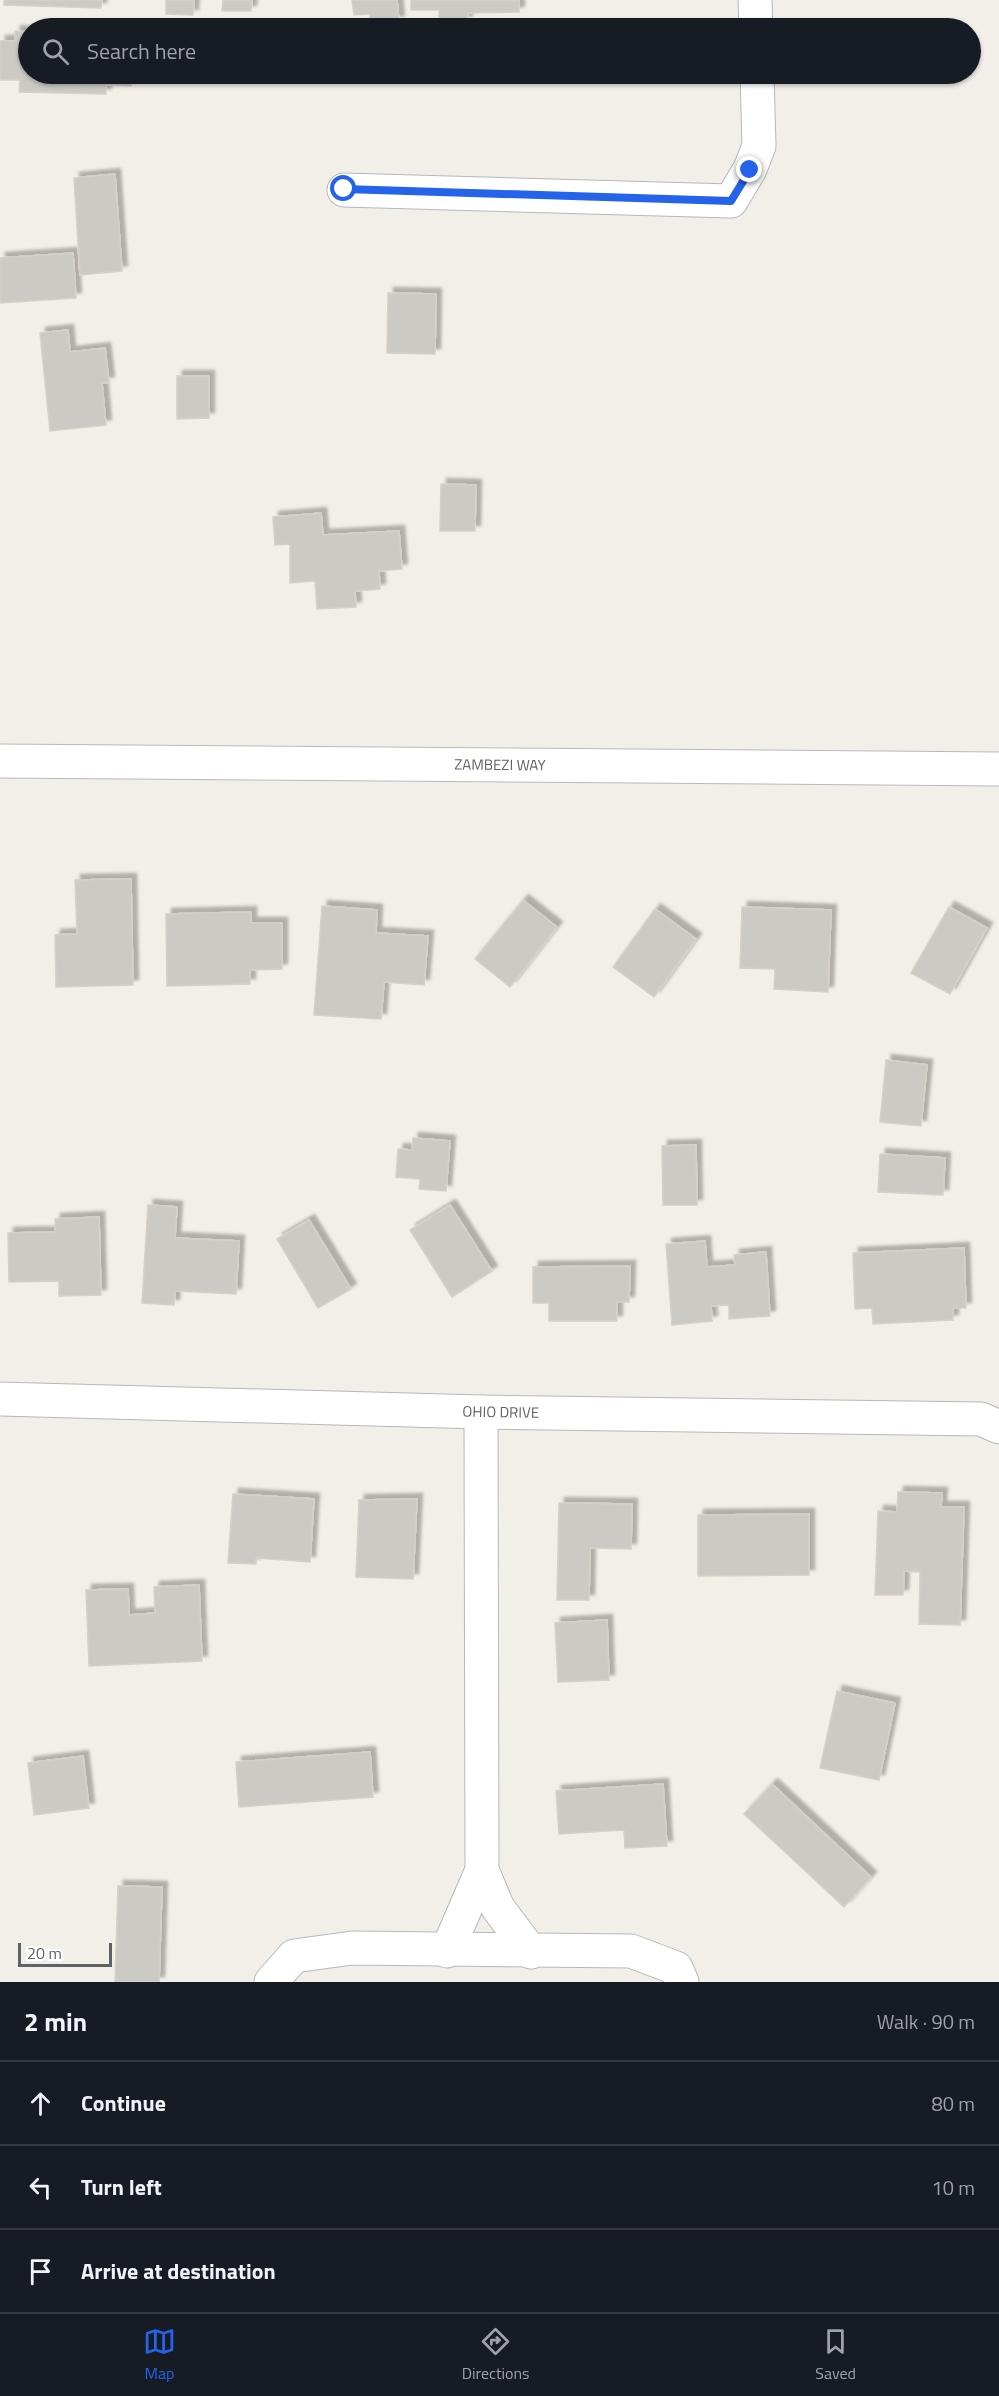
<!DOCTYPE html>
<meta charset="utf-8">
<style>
body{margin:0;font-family:"Titillium Web",sans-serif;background:#242831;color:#f1f3f6}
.scale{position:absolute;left:18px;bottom:15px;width:94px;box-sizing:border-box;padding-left:6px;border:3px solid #5f6368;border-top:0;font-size:16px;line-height:21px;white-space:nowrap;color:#5f6368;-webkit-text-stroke:4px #fff;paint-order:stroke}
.stop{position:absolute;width:18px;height:18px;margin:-14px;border:4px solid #2563eb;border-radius:50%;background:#fff}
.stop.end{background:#2563eb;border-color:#fff;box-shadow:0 2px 6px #0008}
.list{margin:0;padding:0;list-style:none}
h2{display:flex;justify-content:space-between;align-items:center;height:78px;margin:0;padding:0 24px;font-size:26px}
h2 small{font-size:20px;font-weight:400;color:#9ea1a6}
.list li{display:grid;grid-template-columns:39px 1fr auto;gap:18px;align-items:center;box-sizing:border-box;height:84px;padding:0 24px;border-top:2px solid #363941}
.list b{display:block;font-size:22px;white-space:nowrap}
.list em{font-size:20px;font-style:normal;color:#9ea1a6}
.icon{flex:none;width:33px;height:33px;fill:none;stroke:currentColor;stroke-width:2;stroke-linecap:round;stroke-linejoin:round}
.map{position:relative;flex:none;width:999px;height:1982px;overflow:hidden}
.search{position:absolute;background:#171b24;box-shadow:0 2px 4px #0004;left:18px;right:18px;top:18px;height:66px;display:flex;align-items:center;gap:15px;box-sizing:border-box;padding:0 21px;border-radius:33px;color:#9ea1a6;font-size:22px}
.sheet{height:330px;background:#171b24}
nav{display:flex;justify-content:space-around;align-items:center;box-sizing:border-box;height:84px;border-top:2px solid #363941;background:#171b24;font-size:16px;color:#9ea1a6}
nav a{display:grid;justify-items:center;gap:3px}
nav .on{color:#2563eb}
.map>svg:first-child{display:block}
.building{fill:#cccac5;stroke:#d6d1c6;stroke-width:1.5;filter:url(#shadow)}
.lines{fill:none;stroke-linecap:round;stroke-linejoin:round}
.street-casing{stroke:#b5b8bc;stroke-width:35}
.secondary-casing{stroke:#b6babf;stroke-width:35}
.street{stroke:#fff;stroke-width:33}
.secondary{stroke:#fff;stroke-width:33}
.route{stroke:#2563eb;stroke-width:8}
.labels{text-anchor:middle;stroke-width:4.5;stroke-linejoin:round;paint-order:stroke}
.street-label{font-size:15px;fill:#5f6368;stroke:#fff}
</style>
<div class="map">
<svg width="999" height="1982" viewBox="0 0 999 1982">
<defs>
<filter id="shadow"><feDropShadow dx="5.5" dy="-5.5" stdDeviation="1.5" flood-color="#0004"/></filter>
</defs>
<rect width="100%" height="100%" fill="#f1efe8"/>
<path class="building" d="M4,0H102L101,8L4,5Z
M166,0H194L193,15L166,14Z
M223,0H252L251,11H222Z
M352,0H397L399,21L370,24V14L354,15Z
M411,0H519V12L468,13L467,21L439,22V10H411Z
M15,31L28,32V74H131V86L106,85V94L19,92L20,80H0V41H15Z
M115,174L122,271L80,275L74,178Z
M73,253L76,298L0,303V258Z
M388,293L436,294L435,354L387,353Z
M68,330L70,352L105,348L109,382L102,383L106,425L50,431L40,333Z
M177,376H209V418L177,419Z
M441,484L476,485L475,531H440Z
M321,513L323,535L399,531L402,569L379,571L380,589L355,591L356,607L317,609L315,581L290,583V544L275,545L273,517Z
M131,879L133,985L56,987L55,935L77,934L75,880Z
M523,900L557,927L510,987L475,959Z
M322,906L377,910L376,933L428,936L424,985L384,982L381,1019L314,1015Z
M742,907L831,910L828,992L774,989L775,969L740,968Z
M949,907L987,928L950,994L911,973Z
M655,909L696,939L654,997L613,967Z
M251,912V923H282V969L250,970V984L167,986L166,914Z
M886,1060L927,1065L921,1126L880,1122Z
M413,1138L450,1141L446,1191L419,1189L420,1179L396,1177L398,1149L412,1150Z
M696,1145L697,1205H663L662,1146Z
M880,1154L945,1158L943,1195L878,1192Z
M148,1205L177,1207L175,1238L239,1241L236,1294L175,1291L174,1305L142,1303Z
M450,1205L492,1271L452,1297L410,1230Z
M99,1217L101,1295L59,1296V1281L9,1282L8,1233L55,1232V1219Z
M309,1220L351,1289L318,1308L277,1239Z
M705,1241L707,1267L735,1265L734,1255L766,1252L770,1316L729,1319V1305L711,1306L712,1321L672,1325L666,1244Z
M964,1248L966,1308H953V1320L873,1324L872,1308L855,1309L853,1253Z
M630,1266L629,1302H617V1321H549V1303H533V1267Z
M898,1492L942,1493L941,1507H964L960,1625L919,1624L920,1572L904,1571L903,1595H875L878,1511L897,1512Z
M233,1494L314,1499L310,1562L256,1558V1564L228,1563Z
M417,1499L413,1579L356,1577L359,1500Z
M559,1503L632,1504L631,1549L590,1548L589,1600H557Z
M809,1514V1575L698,1576V1515Z
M199,1585L202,1661L89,1666L86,1590L128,1589L129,1615L155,1613L154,1587Z
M607,1620L609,1680L558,1682L555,1623Z
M837,1691L895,1703L879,1780L820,1768Z
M370,1752L373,1797L239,1807L236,1762Z
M83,1756L89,1808L34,1815L28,1763Z
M663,1784L667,1846L625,1848L624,1830L559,1834L556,1791Z
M772,1784L871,1877L844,1907L744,1814Z
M118,1886L162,1887L159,1982H115Z"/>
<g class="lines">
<defs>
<g id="street">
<path d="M755,0L756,28"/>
<path d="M344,190L731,201L750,169L759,146L757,74"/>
<path id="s1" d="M0,1399L481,1412L981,1419L999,1427"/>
<path d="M481,1412L482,1870L498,1908L531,1952"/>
<path d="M447,1951L482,1870"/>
<path d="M271,1982L294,1956L352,1948L631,1951L676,1968L682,1982"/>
</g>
<g id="secondary">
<path id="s2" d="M0,761L999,769"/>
</g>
</defs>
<use href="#street" class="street-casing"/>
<use href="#secondary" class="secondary-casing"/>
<use href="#street" class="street"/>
<use href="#secondary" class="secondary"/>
</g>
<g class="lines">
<path class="route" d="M344,189L731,201L750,170"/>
</g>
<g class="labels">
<g class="street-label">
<text dy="5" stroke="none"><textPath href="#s2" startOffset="500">ZAMBEZI WAY</textPath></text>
<text dy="5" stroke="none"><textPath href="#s1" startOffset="501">OHIO DRIVE</textPath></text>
</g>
</g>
</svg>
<div class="scale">20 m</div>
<div class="stop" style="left:344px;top:189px"></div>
<div class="stop end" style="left:750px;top:170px"></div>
<div class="search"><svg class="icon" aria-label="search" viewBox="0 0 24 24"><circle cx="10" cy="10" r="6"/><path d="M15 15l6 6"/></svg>Search here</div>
</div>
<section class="sheet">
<h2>2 min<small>Walk · 90 m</small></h2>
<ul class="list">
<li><svg class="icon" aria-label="ahead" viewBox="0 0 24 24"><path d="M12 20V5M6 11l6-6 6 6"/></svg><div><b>Continue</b></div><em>80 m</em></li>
<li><svg class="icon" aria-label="left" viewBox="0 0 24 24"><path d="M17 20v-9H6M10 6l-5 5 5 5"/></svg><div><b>Turn left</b></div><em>10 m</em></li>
<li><svg class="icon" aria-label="arrive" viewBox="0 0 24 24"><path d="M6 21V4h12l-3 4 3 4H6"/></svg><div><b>Arrive at destination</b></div></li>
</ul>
</section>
<nav>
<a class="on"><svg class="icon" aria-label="map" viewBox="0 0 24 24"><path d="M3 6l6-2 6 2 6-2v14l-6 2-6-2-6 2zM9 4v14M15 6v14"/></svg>Map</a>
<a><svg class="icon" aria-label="directions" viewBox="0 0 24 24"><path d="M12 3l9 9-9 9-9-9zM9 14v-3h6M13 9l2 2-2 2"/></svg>Directions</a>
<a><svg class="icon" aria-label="saved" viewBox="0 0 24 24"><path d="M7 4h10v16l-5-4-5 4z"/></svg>Saved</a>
</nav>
